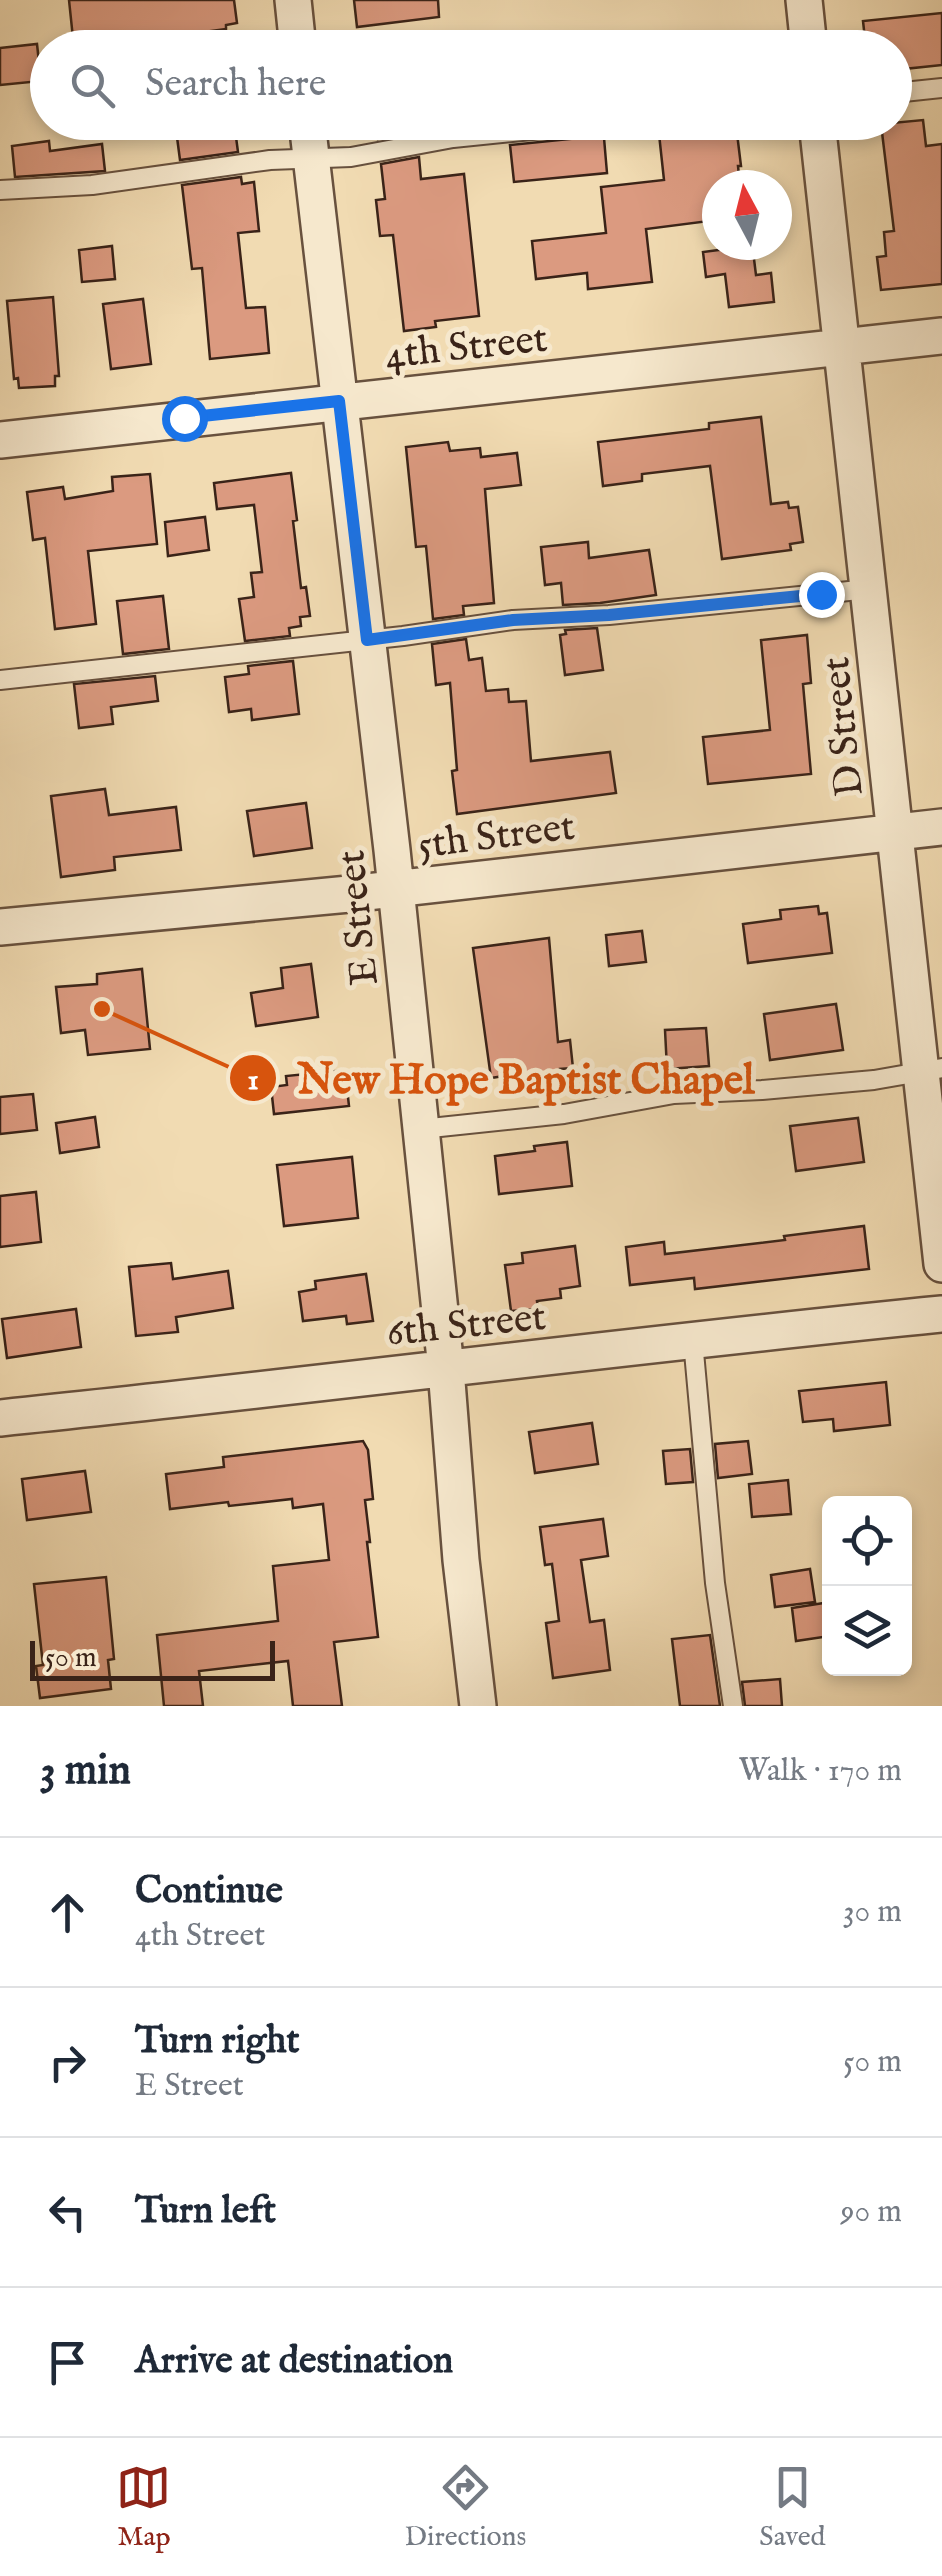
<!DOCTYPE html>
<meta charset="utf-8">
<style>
body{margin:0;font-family:"IM FELL English",serif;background:#f6f6f7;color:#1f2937}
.controls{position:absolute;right:30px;bottom:30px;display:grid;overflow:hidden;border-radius:15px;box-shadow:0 5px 15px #0003}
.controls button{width:90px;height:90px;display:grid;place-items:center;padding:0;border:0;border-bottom:2px solid #e0e1e3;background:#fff;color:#1f2937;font:50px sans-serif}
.compass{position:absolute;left:702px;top:170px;width:90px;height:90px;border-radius:50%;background:#fff;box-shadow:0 5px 15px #0003;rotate:353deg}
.scale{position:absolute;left:30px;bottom:25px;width:245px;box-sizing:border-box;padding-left:10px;border:5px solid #3a2318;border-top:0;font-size:28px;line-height:35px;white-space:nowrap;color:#3a2318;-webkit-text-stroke:8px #f6e8cd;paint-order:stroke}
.stop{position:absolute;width:30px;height:30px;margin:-22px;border:8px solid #1a73e8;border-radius:50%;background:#fff}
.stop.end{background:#1a73e8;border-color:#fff;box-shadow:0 2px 10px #0008}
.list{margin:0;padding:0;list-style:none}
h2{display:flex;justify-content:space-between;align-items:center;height:130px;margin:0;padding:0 40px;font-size:42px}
h2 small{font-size:32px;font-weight:400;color:#747a83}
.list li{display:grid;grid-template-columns:65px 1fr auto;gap:30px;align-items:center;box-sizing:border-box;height:150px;padding:0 40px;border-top:2px solid #e0e1e3}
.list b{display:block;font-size:38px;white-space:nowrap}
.list p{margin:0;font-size:32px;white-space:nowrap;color:#747a83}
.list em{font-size:32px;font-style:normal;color:#747a83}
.icon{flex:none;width:55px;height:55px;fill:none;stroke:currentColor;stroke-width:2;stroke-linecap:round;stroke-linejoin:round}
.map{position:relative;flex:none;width:942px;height:1706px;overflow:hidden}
.search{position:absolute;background:#fff;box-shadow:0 5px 15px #0003;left:30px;right:30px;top:30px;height:110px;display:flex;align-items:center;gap:25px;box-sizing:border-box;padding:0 35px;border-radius:55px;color:#747a83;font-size:38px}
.sheet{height:730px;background:#fff}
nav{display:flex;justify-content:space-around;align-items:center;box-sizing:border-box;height:140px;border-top:2px solid #e0e1e3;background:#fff;font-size:28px;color:#747a83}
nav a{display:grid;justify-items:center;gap:5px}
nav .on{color:#8f2418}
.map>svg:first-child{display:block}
.building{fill:#db9a80;stroke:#3a2318;stroke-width:2.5}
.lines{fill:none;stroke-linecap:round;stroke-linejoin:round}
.lane-casing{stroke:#68513e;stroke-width:22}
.street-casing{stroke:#68513e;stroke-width:40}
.lane{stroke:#f6e8cd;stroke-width:18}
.street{stroke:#f6e8cd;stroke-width:35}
.route{stroke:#1a73e8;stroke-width:12}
.labels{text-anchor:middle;stroke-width:10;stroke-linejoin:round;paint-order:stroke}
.street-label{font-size:40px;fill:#3a2318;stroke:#f6e8cd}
.leader{fill:none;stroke:#d7540d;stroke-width:4}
.callout-dot{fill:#d7540d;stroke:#f6e8cd;stroke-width:4}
.mark-label{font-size:30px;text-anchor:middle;font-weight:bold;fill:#fff}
.callout-label{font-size:42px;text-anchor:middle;font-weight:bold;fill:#d7540d;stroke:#f6e8cd;stroke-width:10;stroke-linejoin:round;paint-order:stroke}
</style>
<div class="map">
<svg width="942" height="1706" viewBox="0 0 942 1706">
<rect width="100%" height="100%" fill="#f1dbb2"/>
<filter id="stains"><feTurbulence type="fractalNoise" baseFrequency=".002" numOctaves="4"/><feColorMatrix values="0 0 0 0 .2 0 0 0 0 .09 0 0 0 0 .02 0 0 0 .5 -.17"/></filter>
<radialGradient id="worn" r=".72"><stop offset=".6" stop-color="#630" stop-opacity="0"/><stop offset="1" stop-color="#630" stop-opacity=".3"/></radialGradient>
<path class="building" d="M69,0H234L237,23L226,25V29L152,39L153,48H74Z
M354,0H438L439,17L357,27Z
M942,13V65L894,70V48H866L863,21Z
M37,44L41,81L0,85V48Z
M923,120L926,146L942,144V284L881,290L877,257L886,256L884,232L894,231L881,124Z
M175,122H234L238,152L180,160Z
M376,122H416L417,132L378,139Z
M736,125L741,166H738L740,185H717V220L646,229L652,282L588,289L587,273L536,279L532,241L606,233L601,187L664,180L659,134Z
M599,136V138H604L607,173L514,182L510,145Z
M49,141L50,151L102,144L105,171L15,177L12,146Z
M419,157L421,179L464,174L479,316L435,321L436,327L404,331L393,235L380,236L376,200L385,199L381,164Z
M241,177L242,184L254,182L259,231L238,233L246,308L265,307L269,353L210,359L202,268L192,269L182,185Z
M112,246L115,279L82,282L79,250Z
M734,248L735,254L753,251L756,275L771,273L774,302L729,307L725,274L706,277L703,252Z
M53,297L59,376H55V386L19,388L18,378L14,379L7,301Z
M143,299L151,364L111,369L103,304Z
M761,417L771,504L788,502L789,508L798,507L803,542L790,544L791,550L722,559L710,466L642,474V481L603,486L598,442L709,429V423Z
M448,442L450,451L480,448L481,457L517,453L521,485L485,489L494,603L463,606L464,615L433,619L426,546L416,547L406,447Z
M291,473L297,520L293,521L301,588L306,587L310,616L300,617L301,626L289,628L290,636L245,641L239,599L254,597L251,573L262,572L254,505L217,509L214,483Z
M150,474L157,544L88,551L96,624L55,629L45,538L33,540L27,492L63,487L65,499L113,491L112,477Z
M205,517L209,550L168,556L165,522Z
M588,542L589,558L649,550L656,595L600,603L563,605L561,583L545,585L541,547Z
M163,596L169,649L123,654L117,601Z
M597,628L603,670L565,675L560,635L566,634L565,630Z
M807,635L811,683L803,684L811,774L708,784L703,737L770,730L761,640Z
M466,639L469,660L482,658L486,691L508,689L509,702L526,701L531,761L610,752L616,793L457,814L452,771L457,770L450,683L436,685L432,644Z
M293,661L299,714L252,720L251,709L229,712L225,677L249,674L248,666Z
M155,676L158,701L111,707L113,724L79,728L74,684Z
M105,789L109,815L176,807L181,850L114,857L115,870L61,877L51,796Z
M306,803L312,848L254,856L247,811Z
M818,906L819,914L827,913L832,953L748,963L743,924L781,919L780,910Z
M642,931L646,962L609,966L606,935Z
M549,938L558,1042L570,1040L573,1068L560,1069L561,1077L511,1084L510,1075L491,1078L473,948Z
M311,964L318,1017L256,1026L251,993L283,988L281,968Z
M142,969L150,1049L88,1055L85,1030L61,1033L56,987L97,984V974Z
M836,1004L843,1050L770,1060L764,1014Z
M706,1028L709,1066L667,1069L665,1030Z
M345,1070L349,1106L274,1114L271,1087L287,1085L286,1076Z
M33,1094L37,1130L0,1134V1097Z
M95,1117L99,1147L60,1153L56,1123Z
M858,1118L864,1162L796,1171L790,1126Z
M567,1142L572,1186L499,1194L495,1156L535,1151L534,1146Z
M352,1157L358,1218L284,1226L277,1165Z
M36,1192L41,1242L0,1247V1196Z
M864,1226L869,1269L695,1289L694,1278L630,1285L626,1247L664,1242L665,1254L785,1240L784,1236Z
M575,1246L580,1286L560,1289L561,1298L537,1301L538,1309L511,1311L505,1265L523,1263L522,1253Z
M171,1263L173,1279L228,1271L233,1308L176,1317L178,1332L136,1336L129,1267Z
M366,1274L373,1321L347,1324L346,1316L303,1321L299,1292L316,1289L315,1281Z
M76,1309L81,1347L7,1358L2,1319Z
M886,1382L890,1425L834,1431L833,1419L803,1422L799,1391Z
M592,1423L598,1464L535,1473L529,1432Z
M363,1441L368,1450L373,1499L365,1500L370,1542H367L378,1637L334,1642L342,1706H293L288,1661L199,1671L203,1706H164L157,1635L278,1621L273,1566L329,1560L323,1504L293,1508L292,1499L229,1506L228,1502L170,1509L166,1474L224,1467L223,1457Z
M748,1441L752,1474L718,1478L715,1444Z
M690,1449L693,1482L666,1484L663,1451Z
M85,1471L91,1512L27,1520L22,1479Z
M788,1480L791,1514L752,1517L749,1484Z
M603,1519L608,1556L581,1560L590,1622L604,1620L610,1670L553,1678L546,1623L559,1621L552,1564L545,1565L540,1527Z
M810,1569L815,1602L775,1607L771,1575Z
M106,1577L114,1659L108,1660L111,1689L40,1698L36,1666L43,1665L34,1584Z
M830,1602V1636L796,1641L792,1608Z
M710,1635L720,1706H680L672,1639Z
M780,1679L782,1706H745L742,1682Z"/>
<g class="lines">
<defs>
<path id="lane" d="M894,93L942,88
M0,190L92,185L270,160L351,157L453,138L612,122
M0,680L403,636L513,620L609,615L869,589
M421,1129L564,1114L674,1094L762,1090L874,1080L942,1068
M693,1341L715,1583L733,1706"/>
<path id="street" d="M293,0L298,48
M804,0L809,48
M307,122L392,850L446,1369L461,1560L478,1706
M817,122L942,1264
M0,440L942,336
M0,927L349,894L942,827
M0,1418C314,1386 628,1345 942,1314"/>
</defs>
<use href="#lane" class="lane-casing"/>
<use href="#street" class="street-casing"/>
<use href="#lane" class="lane"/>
<use href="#street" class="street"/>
</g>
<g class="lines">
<path class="route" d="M184,418L339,401L367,640L513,620L609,615L821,594"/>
</g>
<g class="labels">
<g class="street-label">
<text transform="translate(466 345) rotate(-6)" y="14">4th Street</text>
<text transform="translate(841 727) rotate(-96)" y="14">D Street</text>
<text transform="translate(496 834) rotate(-7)" y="14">5th Street</text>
<text transform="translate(356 918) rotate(-96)" y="14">E Street</text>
<text transform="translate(466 1323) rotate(-6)" y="14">6th Street</text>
</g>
</g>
<path class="leader" d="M102 1009L253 1078"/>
<g class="callout-dot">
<circle cx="102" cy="1009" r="10"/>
<circle cx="253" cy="1078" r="25"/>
</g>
<g class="mark-label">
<text x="253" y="1089">1</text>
</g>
<g class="callout-label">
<text x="526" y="1093">New Hope Baptist Chapel</text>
</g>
<rect width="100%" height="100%" filter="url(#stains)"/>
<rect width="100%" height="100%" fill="url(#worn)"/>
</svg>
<div class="controls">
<button><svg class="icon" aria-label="locate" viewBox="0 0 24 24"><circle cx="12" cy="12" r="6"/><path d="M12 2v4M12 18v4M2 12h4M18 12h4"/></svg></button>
<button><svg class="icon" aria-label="layers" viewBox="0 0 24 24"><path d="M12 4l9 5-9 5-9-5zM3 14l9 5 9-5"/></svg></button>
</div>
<svg class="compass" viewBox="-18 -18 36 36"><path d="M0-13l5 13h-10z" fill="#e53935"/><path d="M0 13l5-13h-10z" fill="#747a83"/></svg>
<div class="scale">50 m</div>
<div class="stop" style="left:184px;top:418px"></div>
<div class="stop end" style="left:821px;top:594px"></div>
<div class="search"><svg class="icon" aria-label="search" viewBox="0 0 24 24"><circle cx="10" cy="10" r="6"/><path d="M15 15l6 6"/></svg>Search here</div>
</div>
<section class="sheet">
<h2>3 min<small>Walk · 170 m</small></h2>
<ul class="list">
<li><svg class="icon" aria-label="ahead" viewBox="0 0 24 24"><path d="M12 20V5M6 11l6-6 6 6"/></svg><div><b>Continue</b><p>4th Street</p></div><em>30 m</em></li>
<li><svg class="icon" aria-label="right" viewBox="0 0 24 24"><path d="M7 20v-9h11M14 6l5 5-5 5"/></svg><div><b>Turn right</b><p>E Street</p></div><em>50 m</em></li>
<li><svg class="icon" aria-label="left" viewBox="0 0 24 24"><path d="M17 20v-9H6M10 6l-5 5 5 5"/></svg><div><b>Turn left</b></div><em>90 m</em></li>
<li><svg class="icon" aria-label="arrive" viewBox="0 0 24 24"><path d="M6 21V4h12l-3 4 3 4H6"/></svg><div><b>Arrive at destination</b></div></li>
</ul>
</section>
<nav>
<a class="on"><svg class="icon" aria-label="map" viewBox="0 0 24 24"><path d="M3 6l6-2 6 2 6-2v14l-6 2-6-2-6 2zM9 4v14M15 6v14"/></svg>Map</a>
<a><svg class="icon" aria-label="directions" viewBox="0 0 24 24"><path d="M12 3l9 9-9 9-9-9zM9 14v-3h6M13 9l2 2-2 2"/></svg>Directions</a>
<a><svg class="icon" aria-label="saved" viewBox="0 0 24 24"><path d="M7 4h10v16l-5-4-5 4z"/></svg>Saved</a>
</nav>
